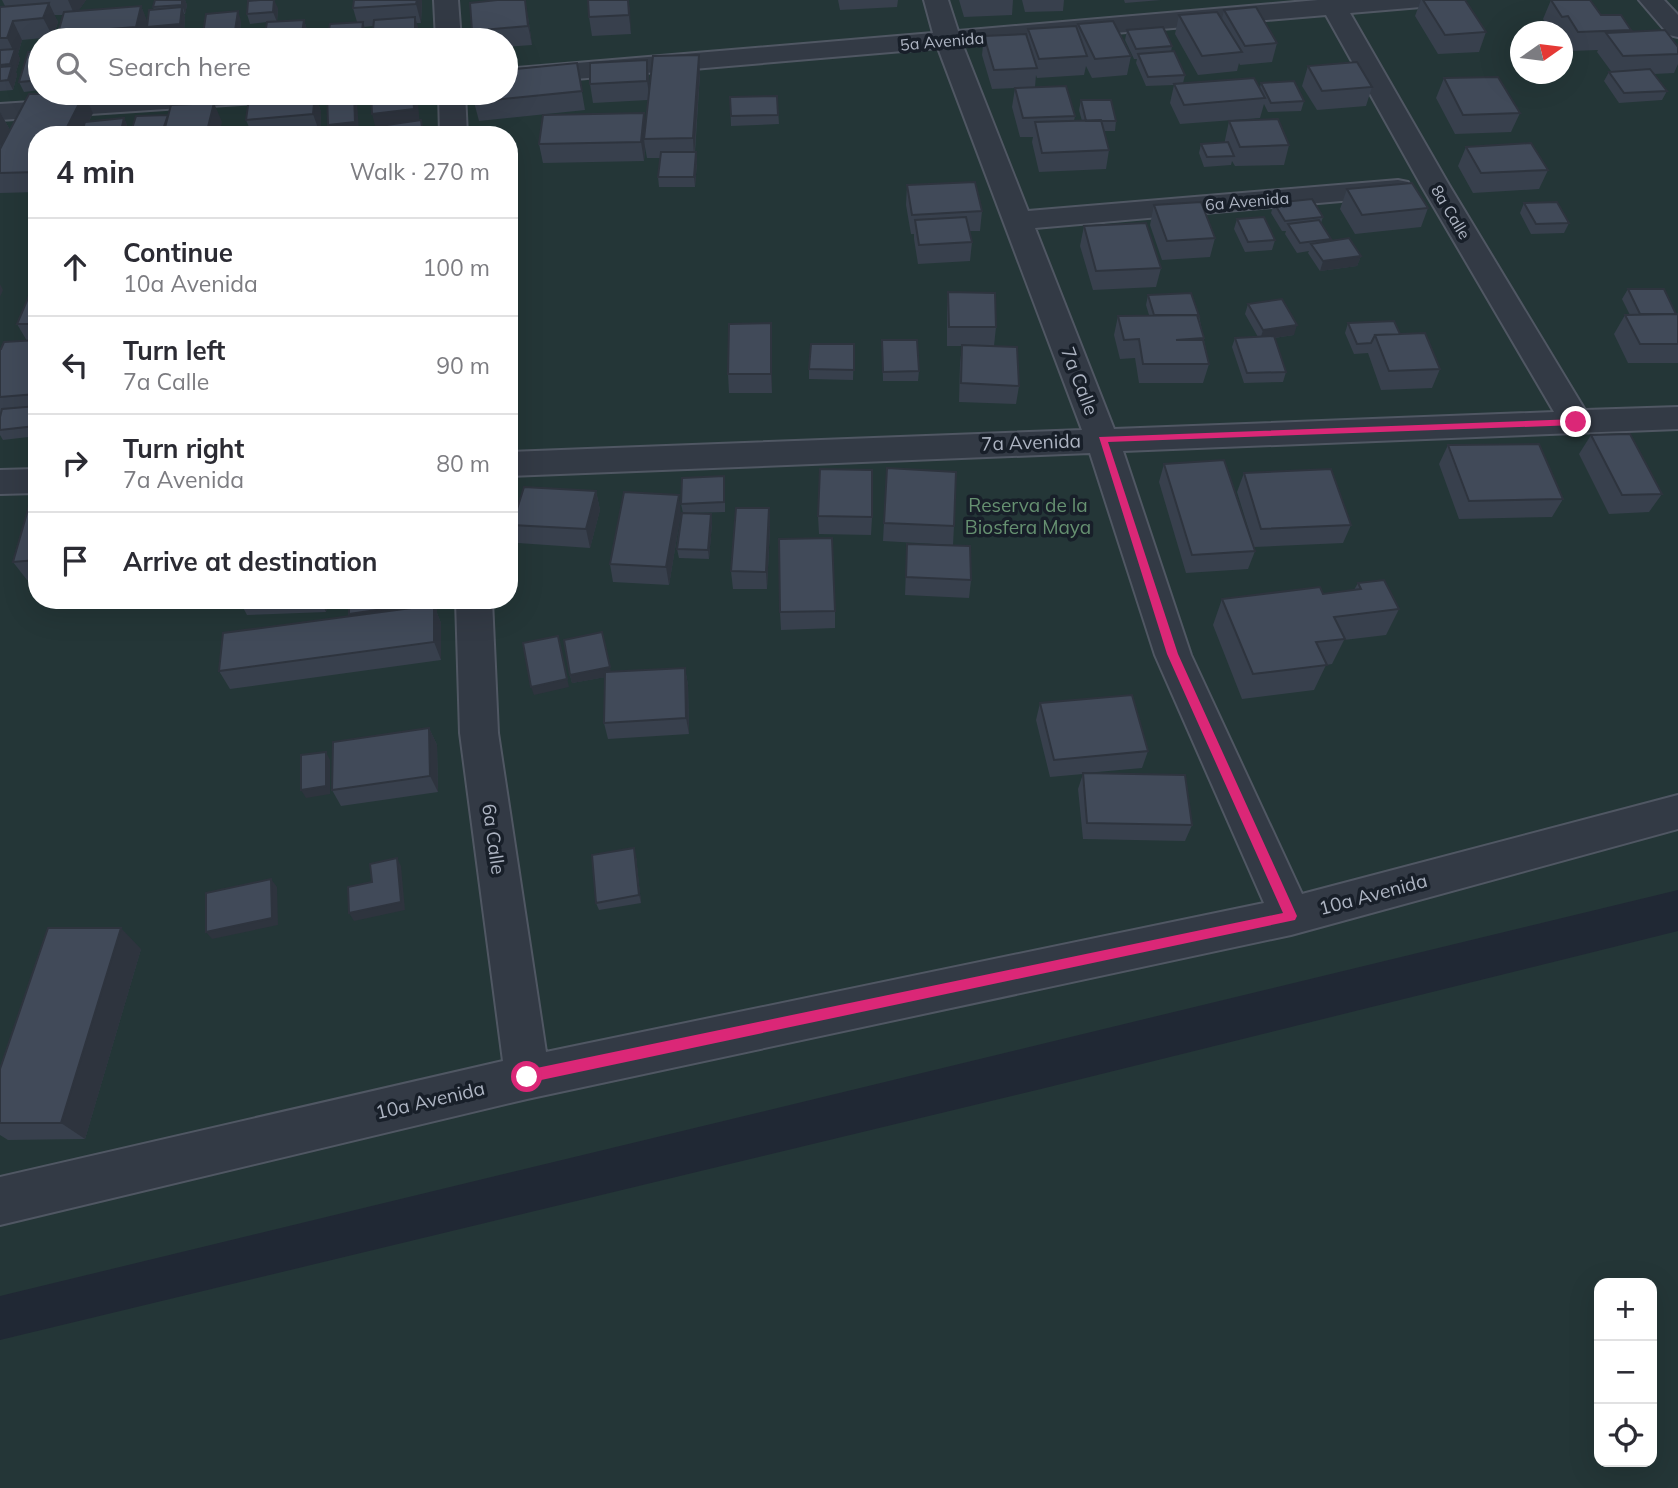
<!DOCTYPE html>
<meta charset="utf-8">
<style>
body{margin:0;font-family:Mulish,sans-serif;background:#f7f7f7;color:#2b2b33}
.controls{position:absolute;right:21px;bottom:21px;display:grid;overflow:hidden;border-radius:14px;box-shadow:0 7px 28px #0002}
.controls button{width:63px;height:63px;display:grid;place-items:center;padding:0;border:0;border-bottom:2px solid #e1e1e2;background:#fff;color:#2b2b33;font:35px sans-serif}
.compass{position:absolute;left:1510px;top:21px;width:63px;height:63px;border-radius:50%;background:#fff;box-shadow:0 7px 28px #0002;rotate:76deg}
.stop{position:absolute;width:21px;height:21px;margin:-16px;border:5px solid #db2777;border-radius:50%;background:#fff}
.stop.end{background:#db2777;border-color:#fff;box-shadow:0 2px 7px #0008}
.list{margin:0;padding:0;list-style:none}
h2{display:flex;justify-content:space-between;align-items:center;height:91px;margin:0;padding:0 28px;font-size:30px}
h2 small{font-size:23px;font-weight:400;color:#7c7c81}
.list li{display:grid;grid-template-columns:46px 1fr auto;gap:21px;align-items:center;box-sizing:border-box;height:98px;padding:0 28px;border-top:2px solid #e1e1e2}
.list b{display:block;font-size:26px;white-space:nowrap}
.list p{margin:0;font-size:23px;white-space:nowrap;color:#7c7c81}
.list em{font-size:23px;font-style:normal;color:#7c7c81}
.icon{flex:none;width:38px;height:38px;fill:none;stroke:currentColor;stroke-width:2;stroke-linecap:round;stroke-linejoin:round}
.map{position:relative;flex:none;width:1678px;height:1488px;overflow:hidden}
.search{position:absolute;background:#fff;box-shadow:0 7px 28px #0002;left:28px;top:28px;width:490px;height:77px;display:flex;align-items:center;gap:18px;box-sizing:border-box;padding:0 24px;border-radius:38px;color:#7c7c81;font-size:26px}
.panel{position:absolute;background:#fff;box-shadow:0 7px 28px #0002;left:28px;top:126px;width:490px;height:483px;border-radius:28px}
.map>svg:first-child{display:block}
.green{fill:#243637;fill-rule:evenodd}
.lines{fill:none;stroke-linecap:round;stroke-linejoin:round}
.minor-casing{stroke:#505763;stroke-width:4}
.minor{fill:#333a45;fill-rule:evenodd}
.wall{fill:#38404d}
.shaded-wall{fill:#2e343e}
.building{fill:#414a59;stroke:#2e343e;stroke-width:2}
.route{fill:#db2777}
.labels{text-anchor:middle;stroke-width:7;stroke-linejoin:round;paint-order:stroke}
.far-street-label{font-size:16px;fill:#adb4c2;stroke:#181f29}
.street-label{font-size:19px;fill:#adb4c2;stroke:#181f29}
.park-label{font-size:19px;fill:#669171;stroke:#181f29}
</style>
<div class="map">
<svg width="1678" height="1488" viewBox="0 0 1678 1488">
<rect width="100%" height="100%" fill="#202834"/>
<path class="green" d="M0,0H1678V890L0,1296ZM1520,32H1562V74H1520ZM40,40H506V93H40ZM37,135H509V600H37Z
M1678,931V1488H0V1340L1041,1089ZM1599,1283H1652V1462H1599Z"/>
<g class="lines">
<defs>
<path id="minor" d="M434,0H458L461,40H436Z
M924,0H948L958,31L1318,0H1433L1430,5L1421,7L1350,13L1449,185L1585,410L1678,407V429L1123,451L1191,655L1302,894L1678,795V829L1291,935L527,1099L0,1225V1177L503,1061L460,733L456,600H492L498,733L546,1052L1264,903L1155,655L1090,453L509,476V452L1082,430L938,48L506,85V69L933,33ZM1326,15L1421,185L1554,412L1114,429L1035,228L1398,196L1408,194L1412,188L1408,182L1398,180L1028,211L963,46Z
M1639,0H1664L1678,15V37L1669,35Z
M170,93H298L294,99L285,101L0,120V104Z
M439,93H465L467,135H440Z
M37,469V493L0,494V470Z"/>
</defs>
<use href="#minor" class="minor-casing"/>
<use href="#minor" class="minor"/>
</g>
<path class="wall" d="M2,0H86L78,11L141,6L147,22L154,10L153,7L155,0H185L187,5L185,14H184L185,17L184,33L172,35L60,37L58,33L63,15H54L58,22L53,37L22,40L18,54L20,59L16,72L17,75L13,90L0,91V7L5,6Z
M354,0H422L421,23H417L418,40H372L373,26L364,27L366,32L357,22L353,8Z
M588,0H628L631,34L592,36L589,17Z
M838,0H898L897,7L840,10Z
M959,0H1013L1012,15L964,17Z
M1022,0H1064L1063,11L1025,12Z
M1124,0H1161L1125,3Z
M1421,0H1465L1486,32L1479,52L1438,54L1415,16Z
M1551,0L1601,15L1631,30V32L1678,47V64L1674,73L1654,74L1667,91L1662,100L1619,103L1604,81L1609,72L1611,71L1597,52L1598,50L1570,51L1563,40V32H1551L1543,19Z
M278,8L277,22L304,20L310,40H198L205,39L203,34L241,21L240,31L266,32L267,22L250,24L247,14Z
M1224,10L1277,43L1272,62L1240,65L1239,63L1237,71L1198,75L1175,34L1179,15L1222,19Z
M528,16L532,45L506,47V40H474L472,31Z
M1078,24L1131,56L1127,75L1092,78L1086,66L1084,75L1037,78L1036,75L1035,87L1075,116L1074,121H1082L1079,110L1081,100L1116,121L1115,131H1104L1109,150L1106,169L1039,172L1032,142L1033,137H1020L1012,107L1015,88L992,89L982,55L984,36L1027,39L1028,29L1077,30Z
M1127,30L1172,46L1171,52L1185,75L1183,83L1260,88L1261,83L1304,101L1301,111L1268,112L1264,104L1260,118L1180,124L1170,103L1174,85L1146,86L1136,63L1137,59H1134L1125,40Z
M40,51V90L24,92L19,82Z
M647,60L650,88L700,74L695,152H696L697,162L695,187H659L658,177L660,158H647L645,147L644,161L543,163L539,144L646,125L648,100L593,103L590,84Z
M577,63L585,110L479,121L474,102Z
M1308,66L1372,87L1366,106L1317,110L1302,86Z
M1444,78L1520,113L1511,132L1455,134L1436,98Z
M315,93L321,112L320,134L318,135H249L252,134L246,120Z
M84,94L93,113L89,121L124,118L128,128L127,135H37V192L0,193V112L10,130Z
M777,96L779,124L731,126L730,97Z
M1229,121L1289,145L1284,165L1235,166L1232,161L1231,165L1204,167L1199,153L1201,144L1225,142V140Z
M1466,147L1548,170L1539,189L1473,193L1458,166Z
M907,185L982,211L980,231H970L972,242L970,261L918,264L914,239V234H911L906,205Z
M1347,189L1428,208L1421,227L1355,234L1340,209Z
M1274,203L1323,217L1321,223L1331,239V241L1361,256L1357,266L1320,271L1308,253L1309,251L1297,253L1285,234L1286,231H1282L1271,213Z
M1524,203L1569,223L1564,233L1531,234L1520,213Z
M1154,205L1215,238L1210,257L1162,260L1150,225Z
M1237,219L1275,240L1272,250L1245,252L1234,229Z
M1084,226L1161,268L1156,287L1093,290L1080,246Z
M37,284V436L3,440L0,435V349L27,341L17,324Z
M1628,289L1676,314H1678V363H1628L1614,334L1625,315H1630L1622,299Z
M948,292L996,327L994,346L1019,386L1016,404L959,402L960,364L962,346H947V311Z
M1148,295L1199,316L1209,364L1203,383H1139L1135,358L1120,359L1114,335L1118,316L1149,315L1146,305Z
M1248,304L1294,335L1274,338L1286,372L1283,382L1244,383L1232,347L1235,338L1258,337L1245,314Z
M1348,323L1400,334L1440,369L1432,388L1381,390L1368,353L1354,354L1345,333Z
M882,340L919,371L918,381H883Z
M772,342V393H729L728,374Z
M854,344L853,380L809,379V369Z
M1591,435L1662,494L1649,512L1609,514L1579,454Z
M1448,445L1563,499L1552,517L1459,519L1439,464Z
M1164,464L1255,551L1248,569L1186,573L1159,482Z
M887,468L954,526L953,545L883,541Z
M1244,473L1351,525L1343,543L1254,547L1237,492Z
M725,486V512L689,513L711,514L712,523L709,559L679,558L677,549L683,513L681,504Z
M596,491L600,510L590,548L518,543L512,525Z
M37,505V579L27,580L13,562Z
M769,508L770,527L767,589H733L731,571Z
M681,513L669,585L613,582L610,564Z
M818,516L872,517L871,535L819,534Z
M907,544L971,580L969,598L905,595Z
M1358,583L1399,609L1386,635L1344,640L1332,664L1326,665L1314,690L1242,699L1213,625L1222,599L1323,594L1354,590Z
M239,600H328L326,612L247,615Z
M349,600H437V613L441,623V660L230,689L219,671L350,616Z
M835,611V628L781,630L780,612Z
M685,668L688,685L689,734L608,739L604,723L605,677L572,683L570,675Z
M1040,703L1148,751L1142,768L1086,773L1192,825L1185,841L1083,839L1078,789L1083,774L1050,777L1036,720Z
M429,728L437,745L438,792L341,806L332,790Z
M636,856L641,903L599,910L596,903Z
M141,949L85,1139L8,1140L0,1135V1069Z"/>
<path class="shaded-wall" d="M68,0H86L75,16Z
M182,0H185L187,5L185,14L182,5Z
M274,0L278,8L277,22L273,12Z
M417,0H422L421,23L416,4Z
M525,0L528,16L532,45L528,26Z
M628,0L630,8L631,34L629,15Z
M49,3L58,22L53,37L43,18Z
M141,6L149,25L182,7L185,17L184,33L172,35L175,40H169L151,37L148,30L146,40H142L136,27Z
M238,11L241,21L238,40L235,31Z
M415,17L418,27V40H415Z
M304,20L310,39V40H301Z
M13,21L22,40L18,54L20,59L16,72L17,75L13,90L8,80L12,67L10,64L14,52L7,38Z
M363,22L366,32L365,40H361Z
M699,55L700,74L694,158L693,138Z
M647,60L649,79L650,100L647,81Z
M315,93L321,112L320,134L313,114Z
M354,93L357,100L359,132H352L353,135H331L328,125Z
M413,93H415L418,102L420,128L377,133L372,114Z
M84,94L93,113L82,135H63Z
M214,103L222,122L219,135H206Z
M0,112L10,130L3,149L0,145Z
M644,113L647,133L644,139L645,147L644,161L641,142Z
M124,118L128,128L127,135H120Z
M696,152L697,162L695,187L694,177Z
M1361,256L1357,266L1320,271L1323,261Z
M0,284L3,290L0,297Z
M771,323L772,342V393L771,374Z
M1297,325L1294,335L1260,340L1263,330Z
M596,491L600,510L590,548L586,529Z
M679,495L681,513L669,585L666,567Z
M769,508L770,527L767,589L766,572Z
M711,514L712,523L709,559L708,550Z
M320,600H328L326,612Z
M431,600H437V613L441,623V660L434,642L357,632L349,614Z
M602,632L612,676L572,683L570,675Z
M558,636L569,687L534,695L531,687Z
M685,668L688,685L689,734L686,718Z
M429,728L437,745L438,792L430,776Z
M326,752L330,760V794L306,798L301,790Z
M634,848L636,856L641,903L639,895Z
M397,858L401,866L405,910L354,921L349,913Z
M271,879L277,887L278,925L212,939L206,932Z
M121,928L141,949L85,1139L61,1123Z"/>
<path class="building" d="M155,0H182V5L153,7Z
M260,0H274L273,12L247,14L248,1Z
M354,0H417L416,4L353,8Z
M497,0H525L528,26L472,31L470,3Z
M588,0H628L629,15L589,17Z
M1423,0H1465L1486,32L1445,35Z
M1551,0H1590L1601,15H1621L1631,30L1578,32L1568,16L1562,17Z
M49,3L43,18L13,21L7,38H0V7Z
M141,6L136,27L58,33L64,12Z
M182,7L180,24L147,27L149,10Z
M1256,7L1277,43L1245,46L1224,10Z
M238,11L235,31L203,34L206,14Z
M1217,12L1242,52L1202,56L1179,15Z
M415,17V40H372L374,20Z
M304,20L301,40H264L267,22Z
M1113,21L1131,56L1095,59L1078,24Z
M363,22L361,40H327L330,24Z
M1076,26L1087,56L1039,59L1028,29Z
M1163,27L1172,46L1136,49L1127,30Z
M265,29L263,40H236L238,31Z
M132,30L130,40H59L60,37Z
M1665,30L1678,47V54L1623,56L1606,33Z
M171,31L169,40H133L134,34Z
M1026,34L1037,68L994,70L984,36Z
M231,37V40H198Z
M15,49L10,64L0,65V50Z
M40,51V80L19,82L28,52Z
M1174,51L1185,75L1148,77L1138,54Z
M699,55L693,138L644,139L653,56Z
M647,60V81L590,84V63Z
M1357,62L1372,87L1322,91L1308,66Z
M577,63L582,91L474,102V93H506V70Z
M12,66L8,80L0,81V67Z
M1650,69L1667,91L1624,93L1609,72Z
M1498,77L1520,113L1463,115L1444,78Z
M1254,78L1265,98L1184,105L1174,84Z
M1294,81L1304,101L1271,103L1261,83Z
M1066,86L1075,116L1023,118L1015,88Z
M315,93L313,114L246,120L249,98Z
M334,93H354L355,122L328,125L327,94Z
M371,93H413L414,109L372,114Z
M29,94H84L63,135H37V172L0,173V149Z
M777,96L778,115L731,116L730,97Z
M1081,100H1111L1116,121H1086Z
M214,103L206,135H163L171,105Z
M644,113L641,142L539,144L543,115Z
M168,115L161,135H130L136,116Z
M124,118L120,135H81L85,122Z
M1278,119L1289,145L1240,147L1229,121Z
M421,120L423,135H353V130Z
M1101,120L1109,150L1042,153L1035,122Z
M315,127V135H281V131Z
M350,127V135H321V130Z
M278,133V135H249Z
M1228,142L1234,156L1207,157L1201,144Z
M1531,143L1548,170L1481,173L1466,147Z
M661,152H696L694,177H658Z
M975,182L982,211L912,215L907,185Z
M1412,183L1428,208L1362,215L1347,189Z
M1312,199L1323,217L1285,221L1274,203Z
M1201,202L1215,238L1167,241L1154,205Z
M1557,202L1569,223L1536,224L1524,203Z
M966,217L972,242L919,245L915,220Z
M1264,217L1275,240L1248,242L1237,219Z
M1319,220L1331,239L1300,243L1288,224Z
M1146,223L1161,268L1096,271L1084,226Z
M1349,238L1361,256L1323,261L1311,244Z
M34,284H37V324H17Z
M1628,289H1664L1676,314H1640Z
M948,292L995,293L996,327H949Z
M1191,293L1199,316L1197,315H1154L1148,295Z
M1282,299L1297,325L1263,330L1248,304Z
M1678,314V344H1640L1625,315Z
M1197,315L1204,338L1176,340H1203L1209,364H1143L1139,339L1124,340L1118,316Z
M1394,321L1400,334L1375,335L1371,343L1357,344L1348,323Z
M771,323V374H728L729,324Z
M1425,333L1440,369L1389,371L1375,335Z
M1274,336L1286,372L1247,373L1235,338Z
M37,340V391L36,394L0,397V349H1L4,342Z
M882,340H917L919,371L883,372Z
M811,344H854V370L809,369Z
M962,345L1017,347L1019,386L961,383Z
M37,406V417L35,426L0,430V417L2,409Z
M1630,434L1662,494L1622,495L1591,435Z
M1539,444L1563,499L1469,501L1448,445Z
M1224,460L1255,551L1192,555L1164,464Z
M887,468L956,472L954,526L884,523Z
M820,469L872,470V517L818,516Z
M1331,469L1351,525L1261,529L1244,473Z
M724,476V502L681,504L682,478Z
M524,487L596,491L586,529L512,525Z
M624,492L679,495L666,567L610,564Z
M37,505V560L13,562L29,506Z
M736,508H769L766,572L731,571Z
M682,513L711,514L708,550L677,549Z
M832,538L835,611L780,612L779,539Z
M907,544L970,546L971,580L906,577Z
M1384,580L1399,609L1334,617L1345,639L1316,642L1327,665L1253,674L1222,599L1320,587L1323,594L1361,589L1358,583Z
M349,600H431V602L349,614Z
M434,605V642L219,671L223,633Z
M602,632L610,667L570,675L564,640Z
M558,636L567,679L531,687L523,643Z
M685,668L686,718L604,723L605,672Z
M1132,695L1148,751L1054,760L1040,703Z
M429,728L430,776L332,790L333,742Z
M326,752V786L301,790V755Z
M1083,773L1185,775L1192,825L1087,823Z
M634,848L639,895L596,903L592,855Z
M397,858L401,902L349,913L348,887L372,882L370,864Z
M271,879L272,918L206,932V893Z
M48,928H121L61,1123H0V1069Z"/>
<path class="route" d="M1576,419L1580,422L1576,425L1108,442L1178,654L1297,916L1295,920L527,1083L522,1081L520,1077L527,1070L1283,913L1167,654L1099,437Z"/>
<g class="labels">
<g class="far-street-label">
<text transform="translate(942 41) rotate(-5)" y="6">5a Avenida</text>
<text transform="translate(1247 201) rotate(-5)" y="6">6a Avenida</text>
<text transform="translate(1451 212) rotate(59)" y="6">8a Calle</text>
</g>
<g class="street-label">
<text transform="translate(1080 381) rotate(69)" y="7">7a Calle</text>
<text transform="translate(1031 442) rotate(-2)" y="7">7a Avenida</text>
<text transform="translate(494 839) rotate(82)" y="7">6a Calle</text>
<text transform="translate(1373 894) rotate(-15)" y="7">10a Avenida</text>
<text transform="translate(430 1100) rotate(-13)" y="7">10a Avenida</text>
</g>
<g class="park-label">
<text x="1028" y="512">Reserva de la<tspan x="1028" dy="22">Biosfera Maya</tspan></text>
</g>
</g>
</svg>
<div class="controls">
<button>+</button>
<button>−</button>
<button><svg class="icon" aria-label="locate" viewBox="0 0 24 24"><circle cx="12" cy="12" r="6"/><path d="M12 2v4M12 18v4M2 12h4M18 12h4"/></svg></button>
</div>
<svg class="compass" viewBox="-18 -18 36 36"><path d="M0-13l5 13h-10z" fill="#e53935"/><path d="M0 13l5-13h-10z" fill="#7c7c81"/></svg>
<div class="stop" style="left:527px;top:1077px"></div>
<div class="stop end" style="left:1576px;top:422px"></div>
<div class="search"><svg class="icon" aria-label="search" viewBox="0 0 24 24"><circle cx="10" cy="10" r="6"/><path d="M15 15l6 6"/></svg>Search here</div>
<section class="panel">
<h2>4 min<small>Walk · 270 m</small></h2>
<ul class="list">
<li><svg class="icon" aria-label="ahead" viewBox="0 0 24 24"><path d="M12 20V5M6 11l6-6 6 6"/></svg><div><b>Continue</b><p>10a Avenida</p></div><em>100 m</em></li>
<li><svg class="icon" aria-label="left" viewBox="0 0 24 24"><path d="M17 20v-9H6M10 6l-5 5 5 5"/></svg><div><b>Turn left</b><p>7a Calle</p></div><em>90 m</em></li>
<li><svg class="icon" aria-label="right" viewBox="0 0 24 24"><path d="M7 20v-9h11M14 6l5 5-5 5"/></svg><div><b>Turn right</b><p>7a Avenida</p></div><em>80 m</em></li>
<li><svg class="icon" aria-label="arrive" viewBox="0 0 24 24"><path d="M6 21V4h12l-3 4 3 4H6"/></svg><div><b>Arrive at destination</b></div></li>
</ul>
</section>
</div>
